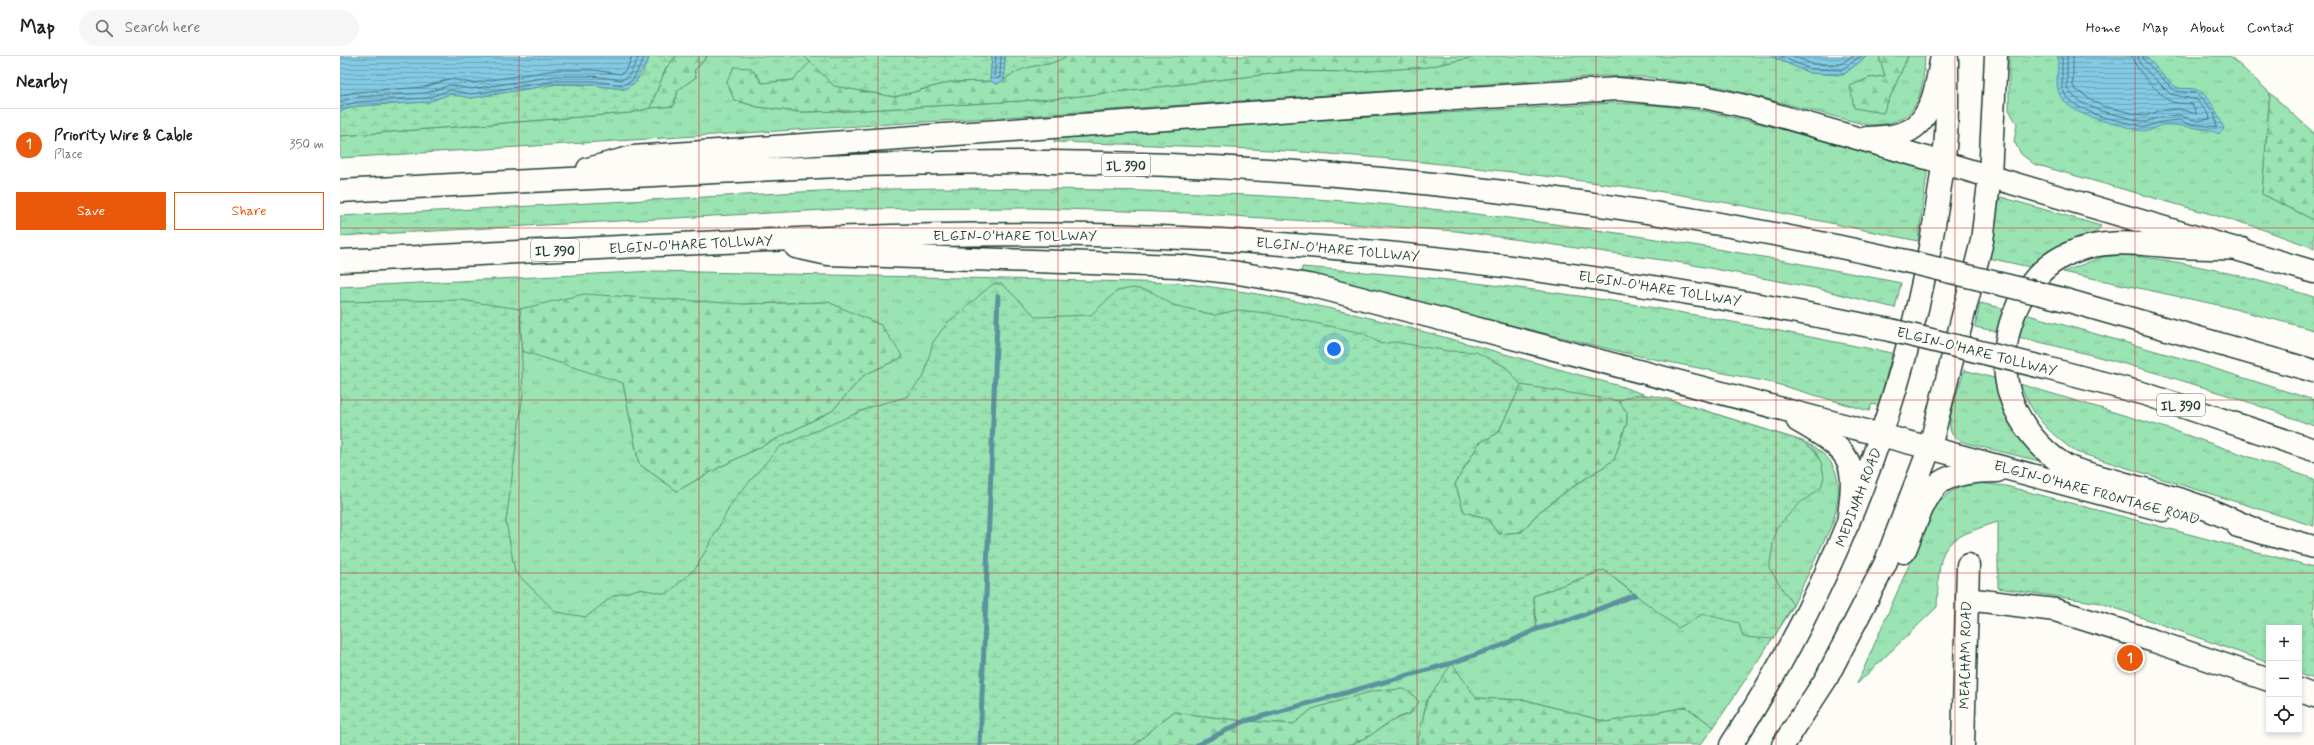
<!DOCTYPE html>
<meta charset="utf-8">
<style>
body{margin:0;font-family:Mynerve,sans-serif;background:#f6f6f6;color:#202124}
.controls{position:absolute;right:12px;bottom:12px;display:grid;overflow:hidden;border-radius:0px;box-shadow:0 2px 6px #0003}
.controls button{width:36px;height:36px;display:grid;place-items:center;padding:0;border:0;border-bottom:1px solid #e0e0e0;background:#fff;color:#202124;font:20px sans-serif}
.you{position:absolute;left:994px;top:293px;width:14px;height:14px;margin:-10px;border:3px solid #fff;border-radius:50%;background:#1a73e8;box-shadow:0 0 0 6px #1a73e833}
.badge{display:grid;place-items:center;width:26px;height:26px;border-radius:50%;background:#ea580c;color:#fff;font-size:13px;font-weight:700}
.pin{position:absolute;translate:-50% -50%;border:2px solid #fff;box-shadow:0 1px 4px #0006}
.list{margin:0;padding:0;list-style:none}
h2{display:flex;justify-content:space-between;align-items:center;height:52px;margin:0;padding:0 16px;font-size:17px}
h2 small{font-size:13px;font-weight:400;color:#757577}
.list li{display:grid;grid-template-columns:26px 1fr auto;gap:12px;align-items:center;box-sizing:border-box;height:72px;padding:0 16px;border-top:1px solid #e0e0e0}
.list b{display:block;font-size:15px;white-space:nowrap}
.list p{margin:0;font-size:13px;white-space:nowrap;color:#757577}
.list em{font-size:13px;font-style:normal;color:#757577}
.actions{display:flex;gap:8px;padding:12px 16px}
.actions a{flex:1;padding:9px 0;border:1px solid #ea580c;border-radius:0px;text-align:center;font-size:14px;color:#ea580c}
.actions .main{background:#ea580c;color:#fff}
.icon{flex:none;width:22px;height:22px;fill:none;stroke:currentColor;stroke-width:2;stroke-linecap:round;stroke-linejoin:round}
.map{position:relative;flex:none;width:1974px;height:689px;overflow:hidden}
header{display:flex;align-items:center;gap:24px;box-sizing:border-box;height:56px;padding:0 20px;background:#fff;border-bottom:1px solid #e0e0e0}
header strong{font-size:19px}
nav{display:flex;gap:22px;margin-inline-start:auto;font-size:14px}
.search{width:280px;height:36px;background:#f6f6f6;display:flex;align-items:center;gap:10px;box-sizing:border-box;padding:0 14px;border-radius:22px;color:#757577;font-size:15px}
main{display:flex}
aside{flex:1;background:#fff}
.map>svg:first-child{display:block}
.grass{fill:url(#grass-tufts);stroke:#5c9073;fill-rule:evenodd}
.forest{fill:url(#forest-firs);stroke:#5c9073}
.wetland{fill:url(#wetland-marsh);stroke:#5c9073}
.water{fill:url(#water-rules);stroke:#5c929e}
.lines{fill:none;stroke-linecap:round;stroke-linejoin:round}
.shore{stroke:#47757b;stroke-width:1}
.stream{stroke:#5c929e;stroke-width:5}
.minor-casing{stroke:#1f3d34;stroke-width:25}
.major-casing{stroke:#1f3d34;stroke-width:25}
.highway-casing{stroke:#1f3d34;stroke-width:25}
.minor{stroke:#fdfcf7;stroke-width:22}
.major{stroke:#fdfcf7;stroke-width:22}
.highway{stroke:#fdfcf7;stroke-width:22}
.highway-bridge-casing{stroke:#1f3d34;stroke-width:25;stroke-linecap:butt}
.highway-bridge{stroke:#fdfcf7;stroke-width:22}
.grid{fill:none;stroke:#d62828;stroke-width:1;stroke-opacity:0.55}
.labels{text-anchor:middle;stroke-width:4;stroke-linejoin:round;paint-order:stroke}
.shield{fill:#fdfcf7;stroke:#62766e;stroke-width:1}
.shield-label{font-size:13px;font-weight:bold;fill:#1f3d34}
.street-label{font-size:14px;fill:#1f3d34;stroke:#fdfcf7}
</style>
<header>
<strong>Map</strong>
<div class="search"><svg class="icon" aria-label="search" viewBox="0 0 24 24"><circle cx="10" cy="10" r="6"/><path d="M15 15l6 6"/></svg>Search here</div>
<nav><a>Home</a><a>Map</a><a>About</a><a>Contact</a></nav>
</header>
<main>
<aside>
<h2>Nearby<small></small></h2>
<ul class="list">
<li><span class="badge">1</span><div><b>Priority Wire &amp; Cable</b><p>Place</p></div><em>350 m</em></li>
</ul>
<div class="actions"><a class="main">Save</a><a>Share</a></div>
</aside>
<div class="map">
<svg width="1974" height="689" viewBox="0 0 1974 689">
<defs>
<pattern id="grass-tufts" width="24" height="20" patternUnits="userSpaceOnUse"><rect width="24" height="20" fill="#9ae3b2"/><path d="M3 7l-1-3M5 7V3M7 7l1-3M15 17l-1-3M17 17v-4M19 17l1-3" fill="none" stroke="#84c49a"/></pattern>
<pattern id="forest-firs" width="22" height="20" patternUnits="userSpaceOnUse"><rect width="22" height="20" fill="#9ae3b2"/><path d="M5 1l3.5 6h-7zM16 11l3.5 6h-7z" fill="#84c49a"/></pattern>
<pattern id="wetland-marsh" width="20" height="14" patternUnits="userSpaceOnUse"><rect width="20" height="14" fill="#9ae3b2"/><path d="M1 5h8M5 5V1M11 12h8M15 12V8" fill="none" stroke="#84c49a"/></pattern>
<pattern id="water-rules" width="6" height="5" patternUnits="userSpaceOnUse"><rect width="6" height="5" fill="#84cae5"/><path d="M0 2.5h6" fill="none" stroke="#6ba5ba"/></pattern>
</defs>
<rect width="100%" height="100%" fill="#fdfcf7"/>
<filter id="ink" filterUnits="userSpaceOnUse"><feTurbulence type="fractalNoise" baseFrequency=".025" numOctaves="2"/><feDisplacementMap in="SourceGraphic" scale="8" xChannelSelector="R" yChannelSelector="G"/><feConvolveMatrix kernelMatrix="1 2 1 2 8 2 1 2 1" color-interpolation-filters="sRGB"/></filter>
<g filter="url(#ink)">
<path class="grass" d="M368,0H652L650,25L610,26L555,41L454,24L422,27L416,17L394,44L418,51L459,56L507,55L714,43L956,15L1014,16L1087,11L1139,0H1430L1470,17L1503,19L1527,0H1539L1545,20L1529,22L1510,31L1543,57L1568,0H1585C1583,43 1577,70 1527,69L1381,31L1306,21L1264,20L697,59L0,102V80L290,57L310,52L334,50L338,34L356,21L354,15Z
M1669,0H1890L1930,37L1922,138L1974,164V192L1913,170L1694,108L1681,98L1674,85L1677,68L1669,54Z
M1272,47L1314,49L1365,55L1422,68L1586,112L1587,118L1578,185C1479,165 1381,143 1281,130C1189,118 1096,106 1003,99C907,91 811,89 714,86L715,80C900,67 1086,59 1272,47Z
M599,132C773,133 946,136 1119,156C1268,173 1415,198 1561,227L1555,252L1475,232L1343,207L1116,175L849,157L689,152L504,153L0,180V160L500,134Z
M1661,141L1761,170C1754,182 1738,181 1726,188C1715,194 1704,204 1694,212L1649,202L1656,153Z
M1784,199C1849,205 1912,222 1974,241V274L1883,250L1723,216L1762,201Z
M962,211C1055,218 1147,227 1239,240C1344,255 1448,277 1552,297L1539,350L1532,348L1529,355L1433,327L1294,299L961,218Z
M315,215L840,227C989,243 1135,291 1280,330L1306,339L1328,343L1462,385C1502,403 1503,427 1493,466L1450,556L1374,671L1346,651L1267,666L1186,644L1136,642L1087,644L1077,689H1011C1032,679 1049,665 1071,657L972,653L954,668L905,665L833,656L794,689H0V231ZM488,246L563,301L524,319L492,355L378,412L337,435L299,408L283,327L403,248Z
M1640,247L1666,253L1659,276L1635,271Z
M1685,258L1844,303L1974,344V370C1878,333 1778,304 1678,281Z
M1624,314L1654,322C1662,358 1675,381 1703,406L1626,387C1621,385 1613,382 1611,376C1605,364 1621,328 1624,314Z
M1680,328L1823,371L1974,423V470L1736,396C1708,376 1693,361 1680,328Z
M1638,427L1666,430L1974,511V623L1959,618V572H1929V607L1761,547L1658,532V466C1597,485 1600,491 1597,551L1517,628L1593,454C1609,435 1613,432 1638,427Z"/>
<path class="forest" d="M336,0H367L354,15L356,21L338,34L334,50L310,52L326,12Z
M728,0H1139L1087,11L1014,16L956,15L714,43L507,55L459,56L418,51L394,44L387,26L394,11L411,12L422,27L453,24L470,6L495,30L555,41L610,26L650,25L657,28L672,17L693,9L708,8Z
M1539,0H1568L1543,57L1514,52L1510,30L1529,22L1545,20Z
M1930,37L1974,77V164L1922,138Z
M244,238L403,248L488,246L541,269L563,301L524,319L492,355L378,412L337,435L299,408L283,327L182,295L180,253Z
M1181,329L1279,345L1287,357V367L1274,404L1228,434L1198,457L1182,476L1159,478L1146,462L1124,456L1115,428L1139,387L1158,377Z
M1264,514L1295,539L1230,564L1197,573L1193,540Z
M1112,607L1136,642L1186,644L1267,666L1346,651L1374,671L1360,689H1077L1087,644Z
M1064,633L1072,638L1079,646L1071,657L1052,664L1031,679L1011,689H794L833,656L905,665L954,668L972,653L1033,635Z"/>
<path class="wetland" d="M310,0H336L326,12L310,52L290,57L0,80V55L17,50L88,46L110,38L131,42L217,28L252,29L284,33L301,20Z
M464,0H652L650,25L610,26L555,41L494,30Z
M665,0H728C721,3 714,7 707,8C689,11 679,12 664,24Z
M653,228H662L696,261L751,259L777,235L793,232L812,236L833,249L875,259L897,254L927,257L1023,277L1041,288L1055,286L1108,295L1136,296L1166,311L1181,329L1158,377L1139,387L1115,428L1124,456L1146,462L1159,478L1182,476L1198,457L1228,434L1274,404L1287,366V357L1279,345C1295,336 1310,339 1328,343L1462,385L1475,395L1481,406L1484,421L1481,432L1460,447L1436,472L1429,512L1453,549L1433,583L1403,581L1399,567L1363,558L1338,572L1264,514L1193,540L1197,573L1163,589L1112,607L905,665L833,656L794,689H0V246L120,244L180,253L183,337L166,466L175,516L216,556L246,561L273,540L299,533L327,538L356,512L393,445L439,391L533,350L566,341L584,320L593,286L608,266Z"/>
<path class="water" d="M0,0H310L295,27L284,33L252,29L217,28L131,42L110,38L88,46L17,50L0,55Z
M652,0H665L664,24L657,28L650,25Z
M1430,0H1527L1503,19L1470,17Z
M1718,0H1805C1816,9 1824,23 1836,31C1841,34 1851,31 1857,34C1870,39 1880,61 1884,73L1879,78C1871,73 1833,68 1823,69C1817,70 1812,75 1806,75C1801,76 1785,70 1779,69C1760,64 1724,57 1718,34C1716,24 1718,10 1718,0Z"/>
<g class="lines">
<path class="shore" d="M656,0L654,21L656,23L660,21L661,0
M1440,0L1470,13L1501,14L1521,0
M1453,0L1472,8L1499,9L1513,0
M1722,0V33L1727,42L1739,51L1759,60L1805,71L1821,66L1839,64L1848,68L1877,71L1874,56L1861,41L1855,37L1835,35L1804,4L1803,0
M1727,0V31L1731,38L1742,47L1761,55L1805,66L1820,61L1838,59L1857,65L1870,63L1869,59L1857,44L1830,38L1800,8L1798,0
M1733,0V30L1736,34L1762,50L1805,60L1819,55L1838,53L1857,58L1852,48C1845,47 1836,48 1830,45C1821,40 1792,10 1792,0
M0,40L15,36L85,31L109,23L132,27L216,14H253L281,18L287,13L292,0
M0,46L16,41L86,37L110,29L131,33L216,20H253L282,24L289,20L299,0
M0,51L16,46L87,42L110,34L131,38L216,25H252L283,29L293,24L305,0"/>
<path class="stream" d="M640,689L658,240
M857,689L905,665L1112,607L1163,589L1197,573L1230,564L1295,539"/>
<defs>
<path id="minor" d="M1627,543L1715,554L1814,585L1929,624
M1959,634L1974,640
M1623,689L1628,509"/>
<path id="major" d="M1604,107L1974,216
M1902,193C1881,192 1860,192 1839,191C1802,188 1765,182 1730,197C1677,219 1653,290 1671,342C1680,369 1700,393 1723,408C1735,416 1771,423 1786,428C1810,435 1833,441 1856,449C1875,455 1893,465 1912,472
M1541,379L1823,454
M1898,470L1974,491
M1564,496C1572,477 1583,443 1597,429C1610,417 1640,415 1657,415
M1391,689C1504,516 1577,314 1603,109C1608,75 1607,38 1607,3
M1443,689L1486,623L1545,508L1590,391L1642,185L1650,119L1656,0"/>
<path id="highway" d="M1527,82C1541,81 1557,81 1570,74C1594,60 1597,25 1602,0
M248,113L293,101L1065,46L1278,33L1364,41L1409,51L1604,107
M0,135C118,128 237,123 355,117C474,111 593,105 711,106C998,109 1286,143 1566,205
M456,191L488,198L838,210L898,217L974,230L1047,249L1541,379
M0,205C120,199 240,193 360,187C513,180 667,175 821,181C1067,191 1309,225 1550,274
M1722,243L1974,315
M1706,312L1805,338L1974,394
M1458,365C1514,397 1517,403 1508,467"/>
</defs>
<use href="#minor" class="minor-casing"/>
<use href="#major" class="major-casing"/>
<use href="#highway" class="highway-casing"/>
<use href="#minor" class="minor"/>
<use href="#major" class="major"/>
<use href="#highway" class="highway"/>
<defs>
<path id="highway-bridge" d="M1566,205L1722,243
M1550,274L1706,312"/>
</defs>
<use href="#highway-bridge" class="highway-bridge-casing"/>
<use href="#highway-bridge" class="highway-bridge"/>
</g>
</g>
<path class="grid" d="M179,0V689M359,0V689M538,0V689M718,0V689M897,0V689M1077,0V689M1256,0V689M1436,0V689M1615,0V689M1795,0V689M0,172H1974M0,344H1974M0,517H1974"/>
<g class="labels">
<g class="shield">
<rect x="762" y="98" width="48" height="22" rx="3"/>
<rect x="191" y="183" width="48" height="22" rx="3"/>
<rect x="1817" y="338" width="48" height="22" rx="3"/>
</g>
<g class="shield-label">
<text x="786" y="114">IL 390</text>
<text x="215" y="199">IL 390</text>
<text x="1841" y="354">IL 390</text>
</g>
<g class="street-label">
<text x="675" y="184">ELGIN-O'HARE TOLLWAY</text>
<text transform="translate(351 188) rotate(-3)" y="5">ELGIN-O'HARE TOLLWAY</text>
<text transform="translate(998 193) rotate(5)" y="5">ELGIN-O'HARE TOLLWAY</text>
<text transform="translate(1320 232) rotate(9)" y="5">ELGIN-O'HARE TOLLWAY</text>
<text transform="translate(1637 295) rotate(14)" y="5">ELGIN-O'HARE TOLLWAY</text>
<text transform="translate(1757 436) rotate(15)" y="5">ELGIN-O'HARE FRONTAGE ROAD</text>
<text transform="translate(1518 441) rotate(-69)" y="5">MEDINAH ROAD</text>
<text transform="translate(1625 599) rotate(-89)" y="5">MEACHAM ROAD</text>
</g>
</g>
</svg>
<div class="controls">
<button>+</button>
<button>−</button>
<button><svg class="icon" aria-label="locate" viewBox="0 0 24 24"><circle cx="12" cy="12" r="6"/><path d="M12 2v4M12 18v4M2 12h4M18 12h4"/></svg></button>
</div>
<div class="you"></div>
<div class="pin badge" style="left:1790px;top:602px">1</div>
</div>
</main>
